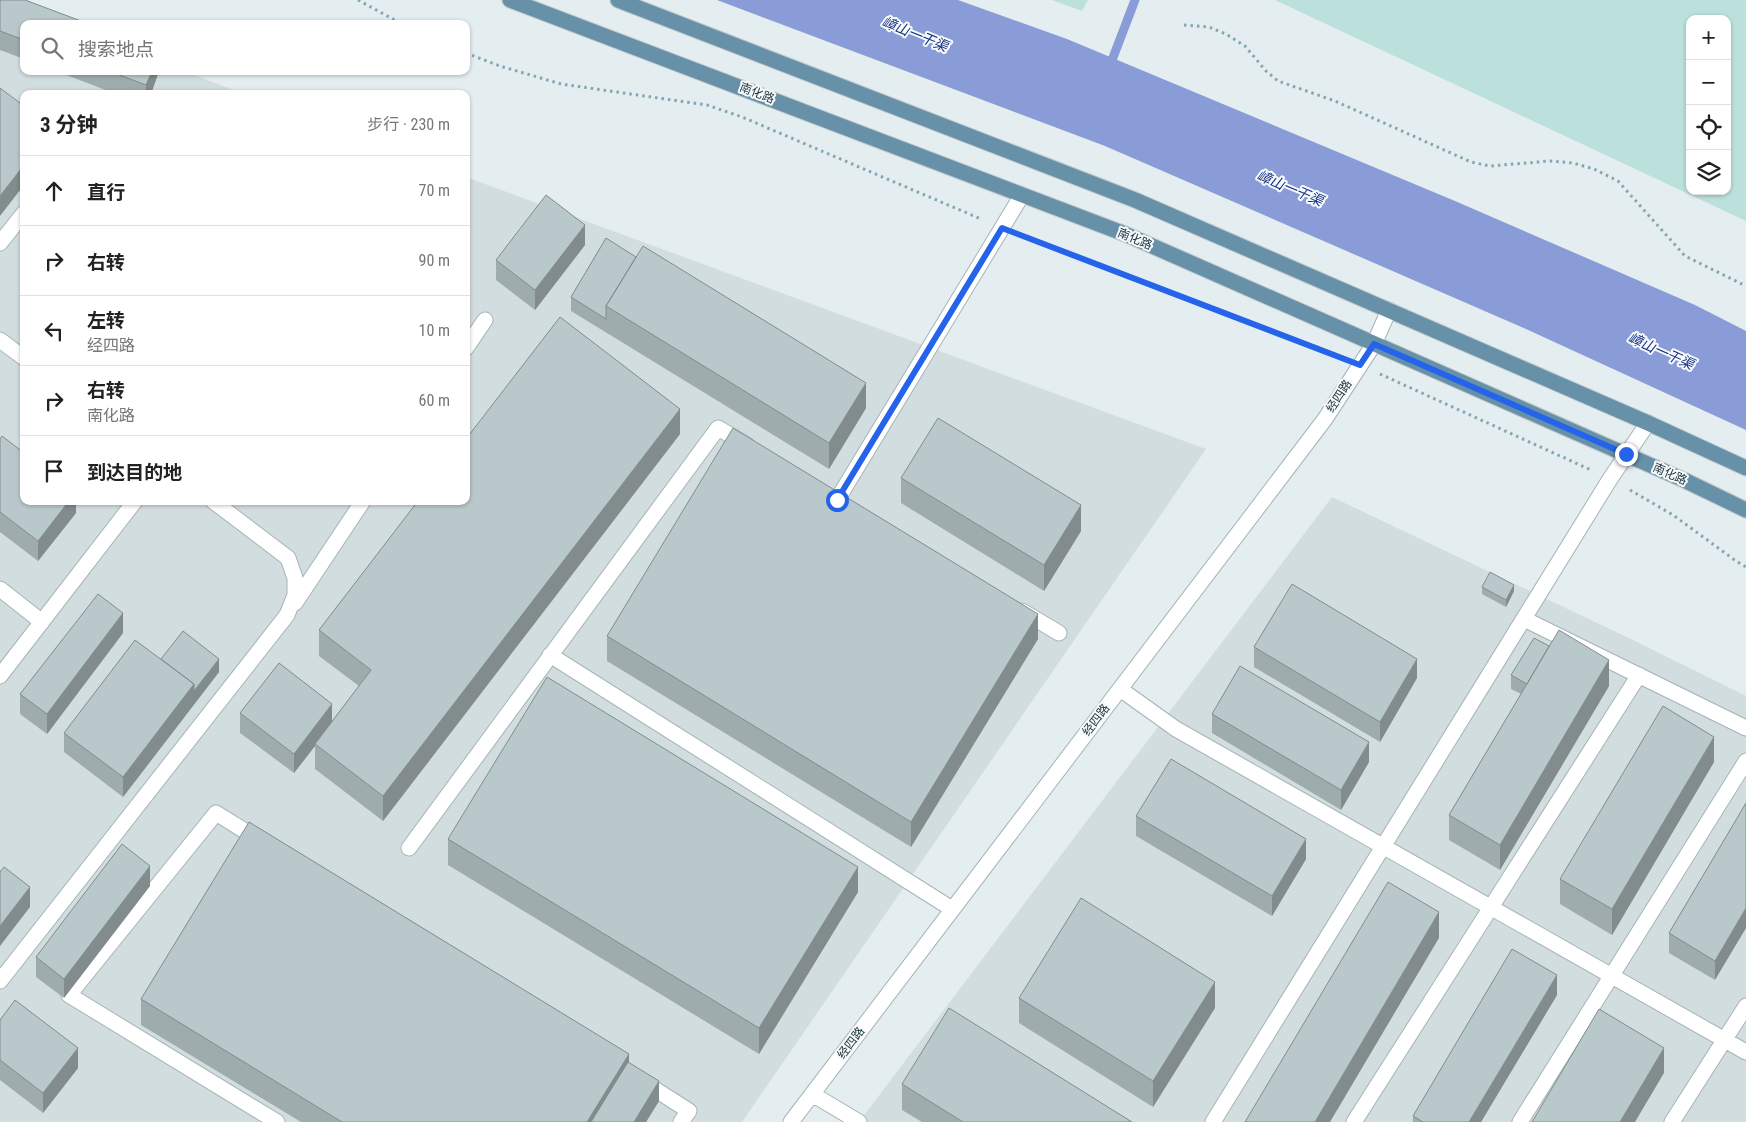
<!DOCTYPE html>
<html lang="zh">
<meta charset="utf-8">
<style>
body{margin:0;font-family:"Roboto Condensed","Noto Sans SC",sans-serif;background:#f6f6f6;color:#222}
.controls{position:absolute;right:15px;top:15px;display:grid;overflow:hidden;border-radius:10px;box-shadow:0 1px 4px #0004}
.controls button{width:45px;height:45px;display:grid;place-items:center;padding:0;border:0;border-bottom:1px solid #e0e0e0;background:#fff;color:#222;font:25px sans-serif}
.stop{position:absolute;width:15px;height:15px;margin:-11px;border:4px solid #2563eb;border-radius:50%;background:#fff}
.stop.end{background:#2563eb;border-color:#fff;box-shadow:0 1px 5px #0008}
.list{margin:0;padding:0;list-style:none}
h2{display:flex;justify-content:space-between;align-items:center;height:65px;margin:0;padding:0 20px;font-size:21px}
h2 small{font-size:16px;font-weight:400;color:#767676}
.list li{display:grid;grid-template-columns:32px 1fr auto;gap:15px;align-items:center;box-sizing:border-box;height:70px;padding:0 20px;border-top:1px solid #e0e0e0}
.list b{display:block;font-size:19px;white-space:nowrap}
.list p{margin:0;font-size:16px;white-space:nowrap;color:#767676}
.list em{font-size:16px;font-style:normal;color:#767676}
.icon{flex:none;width:28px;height:28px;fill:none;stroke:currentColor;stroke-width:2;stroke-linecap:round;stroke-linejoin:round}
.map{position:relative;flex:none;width:1746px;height:1122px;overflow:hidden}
.search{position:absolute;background:#fff;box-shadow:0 1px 4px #0004;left:20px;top:20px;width:450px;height:55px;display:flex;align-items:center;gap:12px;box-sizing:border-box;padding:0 18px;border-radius:10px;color:#767676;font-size:19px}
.panel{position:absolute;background:#fff;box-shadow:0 1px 4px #0004;left:20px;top:90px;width:450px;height:415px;border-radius:10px}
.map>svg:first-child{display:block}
.built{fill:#d2dddf}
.green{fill:#bce1dc;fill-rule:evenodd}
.water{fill:#899cd7}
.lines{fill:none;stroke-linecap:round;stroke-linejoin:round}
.stream{stroke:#899cd7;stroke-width:9}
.minor-casing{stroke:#a6b3b8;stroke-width:17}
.major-casing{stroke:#c1c7ca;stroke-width:17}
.path{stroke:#83a6b5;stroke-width:3;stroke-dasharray:2.5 4;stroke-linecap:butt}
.minor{stroke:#fff;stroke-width:15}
.major{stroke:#6691a8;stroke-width:15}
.wall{fill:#9facae}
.shaded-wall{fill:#828c8d}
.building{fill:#b9c8ca;stroke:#828c8d}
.route{stroke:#2563eb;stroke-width:6}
.labels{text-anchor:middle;stroke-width:4;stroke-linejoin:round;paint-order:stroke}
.street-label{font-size:12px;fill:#223842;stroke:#f6fafb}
.water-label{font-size:14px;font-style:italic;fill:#163084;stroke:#f6fafb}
</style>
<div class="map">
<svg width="1746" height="1122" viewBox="0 0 1746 1122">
<rect width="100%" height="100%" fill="#e4edef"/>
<path class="built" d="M0,3L24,24V71H184L244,94H24V501H466V177L1206,449L742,1122H0Z
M1332,497L1635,641L1746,696V1122H859Z"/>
<path class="green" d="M1052,0H1088L1082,11Z
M1275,0H1746V221ZM1690,19H1727V191H1690Z"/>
<path class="water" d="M717,0H958L1067,39L1455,201L1695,305L1746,331V430L1526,329L1105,146Z"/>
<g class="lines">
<path class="stream" d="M1109,68L1135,0"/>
<defs>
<path id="minor" d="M0,243L24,213
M0,340L24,358
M466,348L485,320
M837,500L1022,195
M0,589L42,622
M295,603L363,501
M1022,611L1059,633
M1524,619L1746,728
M550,655L952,909
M0,676L135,501
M1120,689L1176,729L1746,1052
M261,841L216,813L69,995L277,1122
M409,848L718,428L747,445
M0,981L287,615L295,595V578L288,558L213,501
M642,1081L689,1111L681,1122
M812,1094L859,1122
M791,1122L1325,419L1374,344L1389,310
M1213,1122L1610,479L1648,423
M1354,1122L1639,675
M1520,1122L1746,761
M1672,1122L1746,1006"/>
<path id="major" d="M510,0L1125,234L1684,480L1746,510
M618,0L1135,200L1648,423L1746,468"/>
</defs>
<use href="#minor" class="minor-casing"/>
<use href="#major" class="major-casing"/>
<path class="path" d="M358,0L402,24
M1184,25L1209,27L1226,34L1245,46L1266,71L1278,81L1335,101L1471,162L1490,166L1550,161L1573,163L1594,169L1618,181L1685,256L1746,286
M466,53L500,66L561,84L707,105L742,117L981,219
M1021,235L1340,357
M1380,374L1591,470
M1630,490L1673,515L1736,561L1746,567"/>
<use href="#minor" class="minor"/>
<use href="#major" class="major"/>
</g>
<path class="wall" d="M0,0L24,24V59L0,50Z
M56,71H159L151,94H116Z
M606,238L866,408L829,469L571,311V297Z
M585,245L535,310L496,280V260Z
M680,434L383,821L315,769V746L294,773L240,733V713L332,721L359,686L319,656V630Z
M0,439L76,501V513L38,561L0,532Z
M901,478L1081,531L1044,591L901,503Z
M1482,587L1514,591L1506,607L1482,594Z
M123,633L47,734L20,714V694Z
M607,636L1038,639L911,847L607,661Z
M1254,647L1417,678L1380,742L1254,667Z
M161,659L219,672L123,797L64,752V733Z
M1511,675L1609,686L1500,870L1449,840V815L1521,694L1511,689Z
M1212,714L1369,762L1341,810L1212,733Z
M1714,762L1612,935L1560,904V879Z
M1746,803L1715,980L1669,953V933Z
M1136,816L1306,859L1272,916L1136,836Z
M448,839L858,892L759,1054L448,865Z
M150,886L64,998L36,977V957Z
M1557,995L1481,1122H1413V1116Z
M1019,998L1215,1008L1153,1107L1019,1023Z
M141,999L629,1063L659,1101L646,1122H301L141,1025Z
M0,1020L78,1068L43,1113L0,1080Z
M902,1084L1132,1122H922L902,1110Z"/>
<path class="shaded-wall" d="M152,71H159L151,94H146V85Z
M24,165V185L0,216V196Z
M585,225V245L535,310V290Z
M866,383V408L829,469V443Z
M680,409V434L383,821V796Z
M69,501H76V513L38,561V541Z
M1081,505V531L1044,591V565Z
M1514,585V591L1506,607V600Z
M123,613V633L47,734V714Z
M1038,614V639L911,847V822Z
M219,659V672L123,797V777L194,684Z
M1417,659V678L1380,742V722Z
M1609,660V686L1500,870V845Z
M332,704V724L315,744V746L294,773V754Z
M1714,737V762L1612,935V909Z
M1369,742V762L1341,810V790Z
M1306,839V859L1272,916V896Z
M150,866V886L64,998V979Z
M858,867V892L759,1054V1028Z
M30,887V907L0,946V926Z
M1746,908V928L1715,980V961Z
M1439,912V938L1330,1122H1315Z
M1557,975V995L1481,1122H1469Z
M1215,982V1008L1153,1107V1081Z
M78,1048V1068L43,1113V1093Z
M1664,1048V1073L1635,1122H1620Z
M629,1054V1079L603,1122H587Z
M659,1081V1101L646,1122H634Z"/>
<path class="building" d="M0,0H25L89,24H24V40L0,31Z
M109,71H152L146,85Z
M0,88L24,106V165L0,196Z
M546,195L585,225L535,290L496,260Z
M606,238L636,257L606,306V319L571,297Z
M643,246L866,383L829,443L606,306Z
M560,317L680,409L383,796L315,744L371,670L319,630L418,501H466V439Z
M938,418L1081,505L1044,565L901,478Z
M733,428L1038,614L911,822L607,636Z
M2,436L24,453V501H69L38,541L0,512V439Z
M1490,572L1514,585L1506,600L1482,587Z
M1292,584L1417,659L1380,722L1254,647Z
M98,594L123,613L47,714L20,694Z
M1559,630L1609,660L1500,845L1449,815Z
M183,631L219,659L194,691V684L161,659Z
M1534,638L1549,646L1527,684L1511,675Z
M135,640L194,684L123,777L64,733Z
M279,663L332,704L294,754L240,713Z
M1240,666L1369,742L1341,790L1212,714Z
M547,677L858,867L759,1028L448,839Z
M1663,706L1714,737L1612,909L1560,879Z
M1171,759L1306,839L1272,896L1136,816Z
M1746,803V908L1715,961L1669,933Z
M249,822L629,1054L587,1122H342L141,999Z
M122,844L150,866L64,979L36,957Z
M4,867L30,887L0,926V872Z
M1388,882L1439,912L1315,1122H1245Z
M1081,898L1215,982L1153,1081L1019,998Z
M1512,949L1557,975L1469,1122H1423L1413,1116Z
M15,1000L78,1048L43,1093L0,1060V1020Z
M949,1008L1132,1122H963L902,1084Z
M1599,1009L1664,1048L1620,1122H1532Z
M628,1062L659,1081L634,1122H591Z"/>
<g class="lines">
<path class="route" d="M837,500L1002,228L1360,365L1374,344L1626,454"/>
</g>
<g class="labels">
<g class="street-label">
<text transform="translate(757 93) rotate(21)" y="4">南化路</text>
<text transform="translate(1135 239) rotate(23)" y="4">南化路</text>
<text transform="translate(1339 396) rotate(-57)" y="4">经四路</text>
<text transform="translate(1670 474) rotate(24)" y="4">南化路</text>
<text transform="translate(1096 720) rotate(-53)" y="4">经四路</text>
<text transform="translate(851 1043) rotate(-53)" y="4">经四路</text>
</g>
<g class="water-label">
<text transform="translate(915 34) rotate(22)" y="5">嶂山一干渠</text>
<text transform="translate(1290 188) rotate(23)" y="5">嶂山一干渠</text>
<text transform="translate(1661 351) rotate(24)" y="5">嶂山一干渠</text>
</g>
</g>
</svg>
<div class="controls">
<button>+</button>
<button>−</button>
<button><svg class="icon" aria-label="locate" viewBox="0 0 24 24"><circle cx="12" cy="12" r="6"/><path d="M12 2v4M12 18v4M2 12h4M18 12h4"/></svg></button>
<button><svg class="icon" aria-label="layers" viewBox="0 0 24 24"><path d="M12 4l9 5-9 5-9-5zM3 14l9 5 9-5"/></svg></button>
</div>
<div class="stop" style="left:837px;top:500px"></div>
<div class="stop end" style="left:1626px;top:454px"></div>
<div class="search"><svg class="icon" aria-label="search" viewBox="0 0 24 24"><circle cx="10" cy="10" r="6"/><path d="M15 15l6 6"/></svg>搜索地点</div>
<section class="panel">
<h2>3 分钟<small>步行 · 230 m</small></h2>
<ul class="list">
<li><svg class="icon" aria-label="ahead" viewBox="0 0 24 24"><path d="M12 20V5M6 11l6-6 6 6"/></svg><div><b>直行</b></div><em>70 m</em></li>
<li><svg class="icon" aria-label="right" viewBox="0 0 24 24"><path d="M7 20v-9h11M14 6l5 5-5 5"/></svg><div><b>右转</b></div><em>90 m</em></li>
<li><svg class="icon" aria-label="left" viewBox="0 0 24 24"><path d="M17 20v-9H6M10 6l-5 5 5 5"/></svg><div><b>左转</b><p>经四路</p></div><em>10 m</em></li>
<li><svg class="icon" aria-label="right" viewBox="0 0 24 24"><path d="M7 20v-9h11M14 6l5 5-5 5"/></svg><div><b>右转</b><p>南化路</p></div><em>60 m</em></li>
<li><svg class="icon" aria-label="arrive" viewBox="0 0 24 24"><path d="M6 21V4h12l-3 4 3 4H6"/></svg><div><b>到达目的地</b></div></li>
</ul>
</section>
</div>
